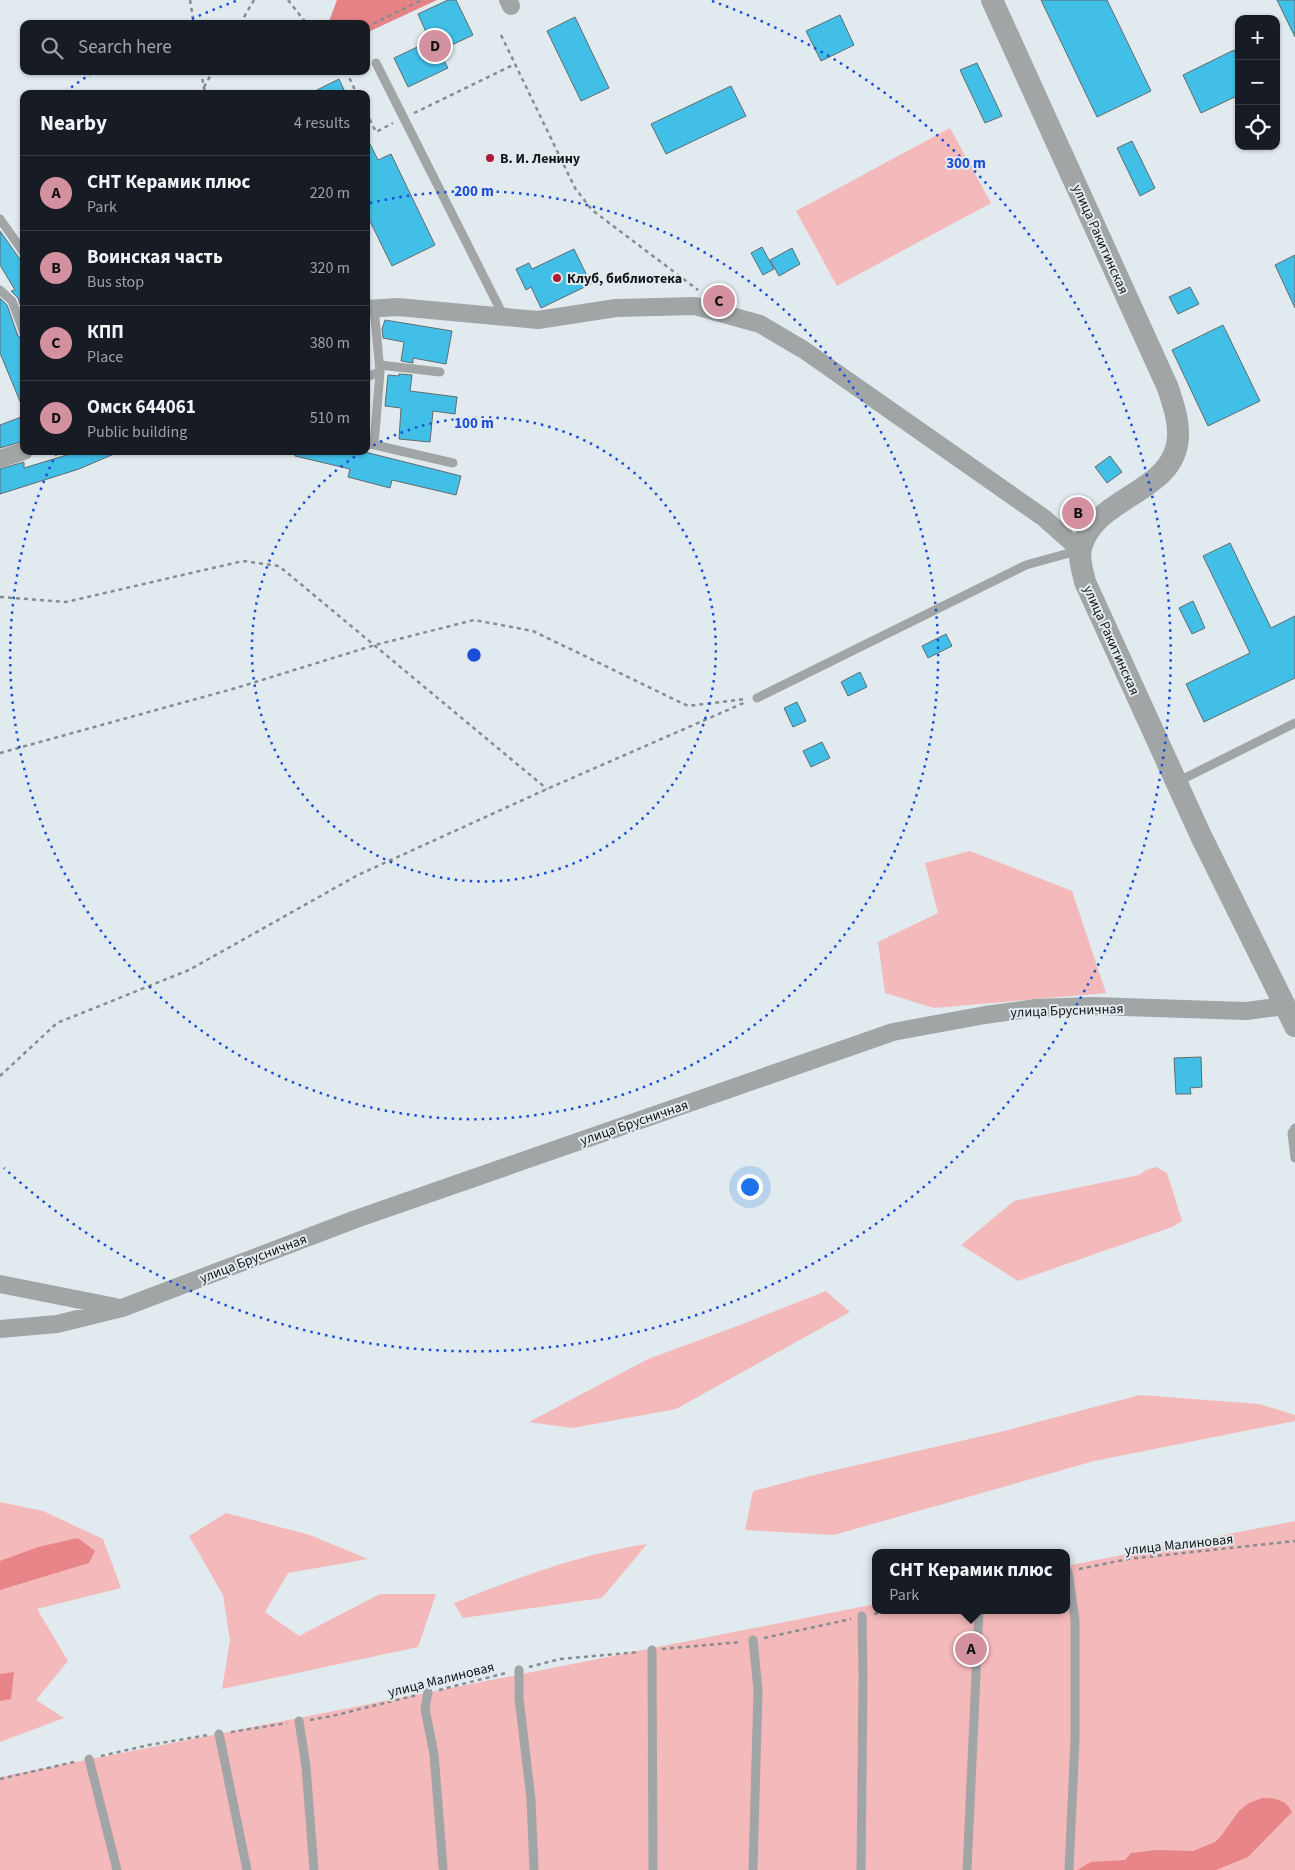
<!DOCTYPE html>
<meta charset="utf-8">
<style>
body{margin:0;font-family:"Source Sans 3",sans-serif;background:#242831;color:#f1f3f6}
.controls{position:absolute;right:15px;top:15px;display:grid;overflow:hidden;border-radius:10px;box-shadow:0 1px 4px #0004}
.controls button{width:45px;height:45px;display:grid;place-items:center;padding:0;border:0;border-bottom:1px solid #363941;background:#171b24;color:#f1f3f6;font:25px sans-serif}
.you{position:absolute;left:749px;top:1186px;width:18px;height:18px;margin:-12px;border:4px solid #fff;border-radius:50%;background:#1a73e8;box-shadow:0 0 0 8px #1a73e833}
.badge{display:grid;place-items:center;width:32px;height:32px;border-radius:50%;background:#d3919f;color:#111;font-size:16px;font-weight:700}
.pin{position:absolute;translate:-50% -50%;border:2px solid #fff;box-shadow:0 1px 5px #0006}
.popup{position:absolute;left:872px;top:1549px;width:198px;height:65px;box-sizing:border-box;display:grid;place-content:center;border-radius:10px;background:#171b24;filter:drop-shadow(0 1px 4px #0005);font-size:16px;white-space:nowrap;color:#9ea1a6}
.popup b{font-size:19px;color:#f1f3f6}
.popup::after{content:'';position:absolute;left:50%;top:100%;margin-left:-10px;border:10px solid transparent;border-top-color:#171b24}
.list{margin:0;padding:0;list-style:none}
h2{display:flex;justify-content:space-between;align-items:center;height:65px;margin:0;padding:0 20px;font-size:21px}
h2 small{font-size:16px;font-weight:400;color:#9ea1a6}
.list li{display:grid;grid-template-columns:32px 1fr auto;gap:15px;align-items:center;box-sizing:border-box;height:75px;padding:0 20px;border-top:1px solid #363941}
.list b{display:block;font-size:19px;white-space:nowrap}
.list p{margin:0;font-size:16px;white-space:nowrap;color:#9ea1a6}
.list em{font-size:16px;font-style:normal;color:#9ea1a6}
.icon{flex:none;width:28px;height:28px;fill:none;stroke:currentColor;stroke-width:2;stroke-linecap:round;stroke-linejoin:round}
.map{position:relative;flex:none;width:1295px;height:1870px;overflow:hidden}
.search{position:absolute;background:#171b24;box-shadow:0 1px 4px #0004;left:20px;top:20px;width:350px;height:55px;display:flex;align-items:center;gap:12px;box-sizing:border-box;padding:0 18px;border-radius:10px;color:#9ea1a6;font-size:19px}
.panel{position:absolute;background:#171b24;box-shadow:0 1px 4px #0004;left:20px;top:90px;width:350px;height:365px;border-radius:10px}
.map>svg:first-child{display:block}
.green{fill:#f4b9ba}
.forest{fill:#e58286}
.water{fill:#e88588}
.building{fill:#41bfe7;stroke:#626b6e}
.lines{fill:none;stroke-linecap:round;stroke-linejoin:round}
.path{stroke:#868d8f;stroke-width:2.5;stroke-dasharray:4 4;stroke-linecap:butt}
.service{stroke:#a1a5a6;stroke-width:9}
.minor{stroke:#a1a5a6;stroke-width:18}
.tertiary{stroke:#a1a5a6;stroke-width:22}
.ring{fill:none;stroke:#1d4ed8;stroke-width:2.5;stroke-dasharray:2.5 5}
.poi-dot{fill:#ae1a35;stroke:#e1eaee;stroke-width:2}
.labels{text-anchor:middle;stroke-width:4;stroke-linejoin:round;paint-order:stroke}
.poi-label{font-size:14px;font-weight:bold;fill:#131617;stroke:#e1eaee;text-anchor:start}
.street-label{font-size:14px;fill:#131617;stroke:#e1eaee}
.centre{fill:#1d4ed8;stroke:#e1eaee;stroke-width:2.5}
.ring-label{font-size:15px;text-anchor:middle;font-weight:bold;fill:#1d4ed8;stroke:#e1eaee;stroke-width:4;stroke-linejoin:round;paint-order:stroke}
</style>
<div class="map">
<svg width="1295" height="1870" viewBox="0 0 1295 1870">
<rect width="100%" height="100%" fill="#e1eaee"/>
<path class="green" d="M950,128L991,203L837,286L796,211Z
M970,851L1072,891L1106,993L934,1008L885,993L878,942L938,913L925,863Z
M1156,1167L1167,1173L1182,1221L1172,1227L1018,1281L961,1245L1014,1201L1139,1175L1146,1170Z
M826,1291L850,1312L676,1409L572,1428L529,1422L648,1359L740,1325Z
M1140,1395L1259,1404L1295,1415V1421L1094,1461L834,1535L745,1530L753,1491L814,1475L1004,1431Z
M0,1502L43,1511L103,1539L121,1588L37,1609L68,1661L36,1700L64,1718L0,1742Z
M226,1513L310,1535L368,1559L288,1573L265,1612L299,1636L380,1594H436L418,1647L222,1689L230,1640L223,1595L189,1536Z
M1295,1521V1870H0V1777L876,1604V1610H1066V1566Z
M647,1544L602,1598L463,1618L454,1603C517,1578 580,1554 647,1544Z"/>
<path class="forest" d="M337,0H437L366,33V24H328Z"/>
<path class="water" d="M78,1538L95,1551L89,1563L0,1590V1561L38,1547Z
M14,1672L11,1699L0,1701V1674Z
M1262,1798C1275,1798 1285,1799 1292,1812L1248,1857L1216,1870H1077L1091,1862L1125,1860L1131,1853L1157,1850L1193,1851L1215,1842L1221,1836L1239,1811L1249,1803Z"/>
<path class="building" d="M448,0H456L473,35L439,51L448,68L408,87L394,58L430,41L418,14Z
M1041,0H1107L1151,91L1097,117Z
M1277,0H1295V37Z
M840,15L854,45L821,61L806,31Z
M575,17L609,88L581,101L547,31Z
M1234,50L1239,61V95L1201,113L1183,75Z
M977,63L1002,116L985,123L960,70Z
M339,79L346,94H309Z
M731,86L746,116L666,154L651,124Z
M366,136L378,160L391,154L435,245L392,266L366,213Z
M1132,141L1155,188L1140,196L1117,148Z
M0,231L24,265V315L18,298L11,291L15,290L0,265Z
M762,247L774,269L763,275L751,253Z
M792,248L800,264L779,276L770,260Z
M574,249L591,284L541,308L531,287L526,290L516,269L529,263L532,269Z
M1295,255V308L1275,265Z
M1190,287L1199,304L1178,314L1169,297Z
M0,298L7,305L18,336L24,339V411L0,353Z
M385,320L452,331L446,364L413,358V363L401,361L404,342L383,338L382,329Z
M1223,325L1260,401L1208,426L1172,350Z
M399,374L412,375L410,391L457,397L455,414L433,411L430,442L399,439L401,408L385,406L388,375L399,376Z
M24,416V441L0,448V425Z
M80,451H121L79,469L0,494V469L24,462V468Z
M295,451H361L461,476L456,495L392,480L390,488L348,477L350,469L295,456Z
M1110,456L1122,472L1107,483L1095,467Z
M1230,543L1271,628L1295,616V678L1204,722L1186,684L1250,653L1203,556Z
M1193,601L1205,628L1192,634L1179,608Z
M946,634L952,646L928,658L922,646Z
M860,672L867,687L848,696L841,682Z
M797,702L806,721L793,727L784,708Z
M822,742L830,758L811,767L803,751Z
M1201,1057L1202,1087L1190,1088L1191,1094H1176L1174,1058Z"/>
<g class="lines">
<path class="path" d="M190,0L194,24
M288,0L307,24
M240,24L254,0
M366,27L422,0
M501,35L575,188L592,210L698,290
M201,71L204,88L206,94
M346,71L357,94
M200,94L213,71
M366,112L376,132L393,123
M414,113L515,64
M0,597L66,602L243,561L279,566L547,789
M0,753L236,688L375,645L474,620L533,631L688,706L745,699
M0,1076L57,1023L189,970L358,875L547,789L746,702
M1079,1569L1128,1559L1295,1541
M874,1614L890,1610
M764,1638L851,1619
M662,1649L741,1642
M529,1667L560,1659L639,1652
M439,1690L506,1673
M310,1720L332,1716L417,1695
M231,1732L287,1723
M101,1756L149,1745L208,1735
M0,1779L78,1761"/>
<path class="service" d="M376,63L504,317
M0,219L24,253
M0,290L12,301L24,333
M374,307L380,372L374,445
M380,365L440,372
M366,377L380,372
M366,443L453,463
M757,698L1026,565L1080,550
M1177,782L1295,723
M1295,1128L1292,1133L1295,1158
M1068,1572L1075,1620V1741L1069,1870
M652,1650L653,1870
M519,1670V1698L531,1799L534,1870
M428,1692L425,1709L434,1754L443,1868
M299,1721L306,1767L314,1870
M219,1734L247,1870
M89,1759L117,1870
M753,1870L758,1690L753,1640
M861,1870L863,1677L862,1616
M967,1870L979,1610"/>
<path class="minor" d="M508,0L511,6
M366,309L398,307L538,320L616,308L695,306L760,324L804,350L1044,518L1080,550
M0,459L24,451
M0,1284L116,1307
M0,1329L57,1324L122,1308L356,1219L893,1032L985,1015L1036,1008L1093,1006L1246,1011L1285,1006"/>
<path class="tertiary" d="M992,0L1168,388C1173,404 1179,420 1178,437C1175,494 1095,495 1081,548C1078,559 1083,572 1085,582L1201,836L1295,1026"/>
</g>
<g class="ring">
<path d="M367 449A232 232 0 1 1 362 452"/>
<path d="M370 203A464 464 0 1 1 57 452"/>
<path d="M65 92A696 696 0 0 1 95 71M185 22A696 696 0 0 1 236 1M712 1A696 696 0 1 1 4 1168"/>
</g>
<g class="poi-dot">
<circle cx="490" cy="158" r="5"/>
<circle cx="557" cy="278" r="5"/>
</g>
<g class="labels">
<g class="poi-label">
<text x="500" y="163">В. И. Ленину</text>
<text x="567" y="283">Клуб, библиотека</text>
</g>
<g class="street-label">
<text transform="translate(1101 239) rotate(66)" y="5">улица Ракитинская</text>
<text transform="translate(1112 640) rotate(66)" y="5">улица Ракитинская</text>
<text transform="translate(1067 1010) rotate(-2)" y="5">улица Брусничная</text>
<text transform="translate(634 1122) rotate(-19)" y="5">улица Брусничная</text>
<text transform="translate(253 1258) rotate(-21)" y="5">улица Брусничная</text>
<text transform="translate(1179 1544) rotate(-6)" y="5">улица Малиновая</text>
<text transform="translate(441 1679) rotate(-14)" y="5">улица Малиновая</text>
</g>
</g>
<circle cx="474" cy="655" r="8" class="centre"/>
<g class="ring-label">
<text x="966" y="168">300 m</text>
<text x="474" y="196">200 m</text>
<text x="474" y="428">100 m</text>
</g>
</svg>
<div class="controls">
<button>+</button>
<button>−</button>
<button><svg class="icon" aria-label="locate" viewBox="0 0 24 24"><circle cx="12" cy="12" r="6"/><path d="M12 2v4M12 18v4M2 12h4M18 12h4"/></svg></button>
</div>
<div class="you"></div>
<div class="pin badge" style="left:971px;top:1649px">A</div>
<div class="popup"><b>СНТ Керамик плюс</b>Park</div>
<div class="pin badge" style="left:1078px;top:513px">B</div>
<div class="pin badge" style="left:719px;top:301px">C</div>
<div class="pin badge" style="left:435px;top:46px">D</div>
<div class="search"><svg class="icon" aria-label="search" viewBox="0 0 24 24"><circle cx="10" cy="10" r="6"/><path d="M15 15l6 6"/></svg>Search here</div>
<section class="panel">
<h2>Nearby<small>4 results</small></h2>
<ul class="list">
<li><span class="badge">A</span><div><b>СНТ Керамик плюс</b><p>Park</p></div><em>220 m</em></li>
<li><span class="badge">B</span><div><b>Воинская часть</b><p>Bus stop</p></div><em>320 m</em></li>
<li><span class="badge">C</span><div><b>КПП</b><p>Place</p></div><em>380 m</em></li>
<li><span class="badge">D</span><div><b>Омск 644061</b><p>Public building</p></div><em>510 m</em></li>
</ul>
</section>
</div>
